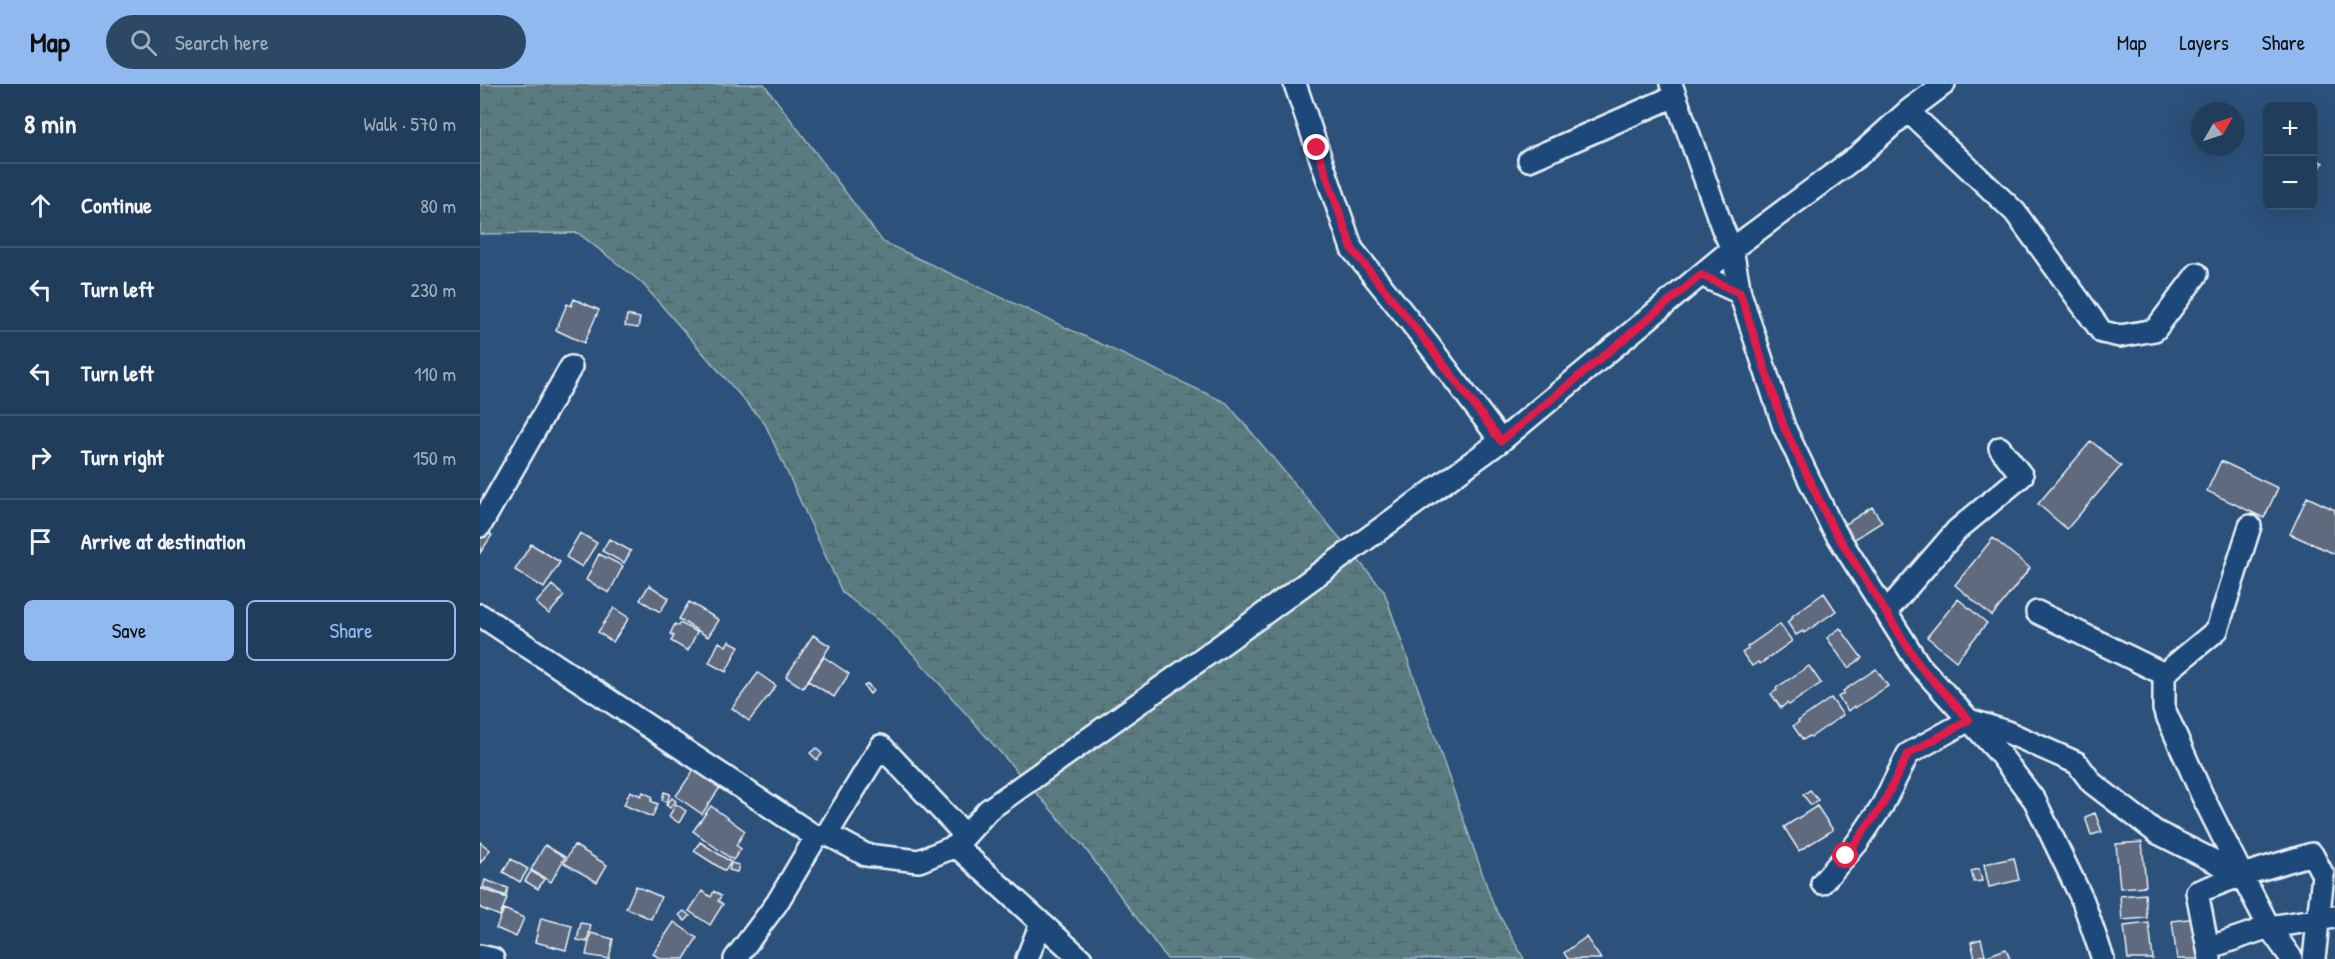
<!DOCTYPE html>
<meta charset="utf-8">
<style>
body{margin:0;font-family:"Patrick Hand",sans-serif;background:#2d4865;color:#f1f3f6}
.controls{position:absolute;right:18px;top:18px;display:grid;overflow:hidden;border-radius:9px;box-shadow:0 6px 24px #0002}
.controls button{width:54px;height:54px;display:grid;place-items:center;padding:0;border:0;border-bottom:2px solid #3e5672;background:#213d5c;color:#f1f3f6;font:30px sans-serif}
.compass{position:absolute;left:1711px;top:18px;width:54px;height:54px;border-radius:50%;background:#213d5c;box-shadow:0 6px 24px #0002;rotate:51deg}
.stop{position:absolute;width:18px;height:18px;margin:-14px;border:4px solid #e11d48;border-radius:50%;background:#fff}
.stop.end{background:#e11d48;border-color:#fff;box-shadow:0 2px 6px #0008}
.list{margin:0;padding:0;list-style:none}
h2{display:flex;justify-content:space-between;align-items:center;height:78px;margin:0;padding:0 24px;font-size:26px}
h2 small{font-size:20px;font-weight:400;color:#a2aebb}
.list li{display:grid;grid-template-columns:39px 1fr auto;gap:18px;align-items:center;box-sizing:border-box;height:84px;padding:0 24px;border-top:2px solid #3e5672}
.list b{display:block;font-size:22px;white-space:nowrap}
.list em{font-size:20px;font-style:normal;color:#a2aebb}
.actions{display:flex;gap:12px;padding:18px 24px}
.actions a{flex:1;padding:14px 0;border:2px solid #90b9f0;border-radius:9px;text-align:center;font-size:21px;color:#90b9f0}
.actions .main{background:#90b9f0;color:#111}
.icon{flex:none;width:33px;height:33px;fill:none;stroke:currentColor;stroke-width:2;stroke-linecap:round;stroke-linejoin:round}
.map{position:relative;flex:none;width:1855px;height:875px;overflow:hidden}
header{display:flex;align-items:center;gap:36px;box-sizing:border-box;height:84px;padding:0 30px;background:#90b9f0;color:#111}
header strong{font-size:28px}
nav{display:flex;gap:33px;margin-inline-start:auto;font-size:21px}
.search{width:420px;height:54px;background:#2d4865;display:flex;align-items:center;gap:15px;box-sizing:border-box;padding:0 21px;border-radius:33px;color:#a2aebb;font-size:22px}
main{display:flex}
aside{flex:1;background:#213d5c}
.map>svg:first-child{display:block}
.wetland{fill:url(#wetland-marsh);stroke:#a1b6bc;stroke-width:1.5}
.building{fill:#5f6b7f;stroke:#e8f1f8;stroke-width:1.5}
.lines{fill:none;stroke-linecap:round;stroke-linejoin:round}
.minor-casing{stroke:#e8f1f8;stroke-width:26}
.minor{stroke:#1f4a7a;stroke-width:21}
.route{stroke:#e11d48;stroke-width:8}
</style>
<header>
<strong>Map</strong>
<div class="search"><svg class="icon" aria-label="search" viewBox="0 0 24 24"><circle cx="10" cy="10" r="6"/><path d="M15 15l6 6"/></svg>Search here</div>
<nav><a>Map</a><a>Layers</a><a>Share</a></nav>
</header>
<main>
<aside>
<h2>8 min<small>Walk · 570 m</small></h2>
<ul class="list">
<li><svg class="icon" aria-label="ahead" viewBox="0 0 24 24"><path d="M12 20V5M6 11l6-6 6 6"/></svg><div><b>Continue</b></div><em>80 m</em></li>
<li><svg class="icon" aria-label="left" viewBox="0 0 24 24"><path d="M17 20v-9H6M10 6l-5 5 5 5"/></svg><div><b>Turn left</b></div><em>230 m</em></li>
<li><svg class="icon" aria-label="left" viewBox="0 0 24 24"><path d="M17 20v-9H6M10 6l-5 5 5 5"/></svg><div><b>Turn left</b></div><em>110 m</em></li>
<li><svg class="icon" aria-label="right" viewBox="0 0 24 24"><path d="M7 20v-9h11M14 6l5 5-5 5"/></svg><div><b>Turn right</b></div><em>150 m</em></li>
<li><svg class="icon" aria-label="arrive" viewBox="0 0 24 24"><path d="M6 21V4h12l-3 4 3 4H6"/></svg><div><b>Arrive at destination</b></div></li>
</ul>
<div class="actions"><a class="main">Save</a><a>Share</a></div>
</aside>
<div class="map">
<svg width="1855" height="875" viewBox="0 0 1855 875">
<defs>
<pattern id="wetland-marsh" width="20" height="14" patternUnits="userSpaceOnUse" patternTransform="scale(1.5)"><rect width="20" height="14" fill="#5a7c80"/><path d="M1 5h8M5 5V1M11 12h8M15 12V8" fill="none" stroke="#516568"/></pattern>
</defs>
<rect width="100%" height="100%" fill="#2c517b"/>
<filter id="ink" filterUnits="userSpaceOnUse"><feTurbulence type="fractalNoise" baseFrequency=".0167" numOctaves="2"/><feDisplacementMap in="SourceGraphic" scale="12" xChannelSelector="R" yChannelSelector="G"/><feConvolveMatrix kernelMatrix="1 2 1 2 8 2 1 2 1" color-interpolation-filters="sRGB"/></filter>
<g filter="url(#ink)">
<path class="wetland" d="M0,0H284L403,158L747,319L904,507L1013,820L1044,875H687L604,763L434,571L400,538L362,508L285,340L161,198L98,149L0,150Z"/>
<path class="building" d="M1832,73L1843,79L1832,96Z
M94,215L119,226L104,259L76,246L87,220L91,222Z
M147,231L160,234L158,244L145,242Z
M1611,357L1641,382L1587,445L1558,420Z
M1741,377L1798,404L1784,434L1727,407Z
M1827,413L1855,426V470L1810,450Z
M1392,423L1402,438L1367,460L1358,445Z
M0,444L12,451L0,469Z
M100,449L117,459L102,483L86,473Z
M1513,454L1550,484L1512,532L1475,501Z
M129,455L151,467L144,479L122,467Z
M51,460L80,478L64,504L35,486Z
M119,470L143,482L129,509L106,496Z
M72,501L84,512L69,530L56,519Z
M169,501L189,514L180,528L160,516Z
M1344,509L1356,527L1324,549L1323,547L1316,551L1307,538L1313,534L1312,532Z
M1478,515L1507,539L1476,577L1447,553Z
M209,518L239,536L228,553L199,535Z
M134,524L149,534L133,558L118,548Z
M200,539L217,548L208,567L191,557L194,552L190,550L195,540L199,542Z
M1300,540L1312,557L1280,580L1278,578L1272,582L1262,569L1268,565L1267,563Z
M1360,544L1382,574L1368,584L1347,554Z
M333,551L350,562L323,604L306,593Z
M249,557L259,562L246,588L229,579L239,558L246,562Z
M344,573L369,590L354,613L328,597Z
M1329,582L1341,599L1309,621L1307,619L1301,624L1291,610L1297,606L1296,604Z
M1396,585L1408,602L1375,624L1374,622L1368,627L1358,613L1364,609L1363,607Z
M278,589L296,602L269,637L252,624Z
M388,600L393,607L390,610L384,602Z
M1351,614L1363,631L1331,653L1329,652L1323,656L1313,642L1319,638L1318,637Z
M336,664L342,670L337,676L330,669Z
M215,684L241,702L222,730L196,712Z
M1330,706L1338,716L1331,721L1323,711Z
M150,707L161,712L163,708L173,713L171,717L178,720L172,733L144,721Z
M184,708L190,710L187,718L182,716Z
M192,714L196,717L190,724L186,721Z
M196,720L206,727L199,739L189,732Z
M231,722L265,747L256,761L261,765L253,776L213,747Z
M1337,722L1353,746L1319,767L1304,743Z
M1615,729L1622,748L1611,751L1605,733Z
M0,758L10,766L0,779Z
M220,758L251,778L245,787L214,767Z
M1662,758L1666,802L1640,804L1636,760Z
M65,761L85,773L71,798L51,786Z
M94,761L127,781L117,798L84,779Z
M1534,774L1539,796L1509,803L1504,780Z
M31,775L48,785L40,798L23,788Z
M251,779L259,781L257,788L249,786Z
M1499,785L1502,797L1494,798L1491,787Z
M51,787L64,795L58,805L45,797Z
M5,796L28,804L26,812L3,803Z
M156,802L181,813L171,835L146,824Z
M0,804L27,814L20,832L0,824Z
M222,807L231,813L234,807L241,812L238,817L243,820L230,841L209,827Z
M1665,810L1667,834L1642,836L1640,812Z
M24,825L44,834L36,853L16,844Z
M204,827L210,832L205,837L199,831Z
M61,834L92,842L86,866L55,858Z
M1717,834L1722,875H1697L1692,837Z
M194,838L217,854L204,875H181L173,870Z
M101,839L111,841L107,858L97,856Z
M1669,839L1673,875H1648L1644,842Z
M111,849L133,855L129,875L106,871Z
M1106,853L1121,875H1088L1084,869Z
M1501,855L1505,871L1495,874L1491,858Z
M1526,865L1530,875H1504V873Z"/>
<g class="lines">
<defs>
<path id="minor" d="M815,0L872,165L948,260L1021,357
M1191,0L1242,143L1252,165L1260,209L1304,343L1351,441L1439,581L1519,669L1555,717L1603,817L1623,875
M1428,27L1535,128L1622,248L1640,252L1675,246L1717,190
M1049,76L1195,12
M1221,191L1260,209
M0,442L91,283
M1406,528L1477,446L1542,392L1520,364
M1557,528L1684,590V625L1722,711L1762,791
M0,531L336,753L347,750L386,771L439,777L476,762L601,875
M1684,590L1737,546L1770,442
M347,750L401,662L485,751
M476,762L508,726L741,561L1021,357L1252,165L1379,71L1428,27L1464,0
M1342,799L1377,759L1402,722L1428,670L1489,636L1527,648L1597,679L1612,699L1676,748L1762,791L1789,843L1812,875
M1728,864L1789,843L1855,833
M0,872L13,875
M255,875L297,819L336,753
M547,875L561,839
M1730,875L1717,808L1762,791L1832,770L1843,791L1834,875"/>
</defs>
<use href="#minor" class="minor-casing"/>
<use href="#minor" class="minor"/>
</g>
</g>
<g class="lines" filter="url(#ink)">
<path class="route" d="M837,64L872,165L948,260L1021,357L1221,191L1260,209L1304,343L1351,441L1439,581L1489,636L1428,670L1402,722L1366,772"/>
</g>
</svg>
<div class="controls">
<button>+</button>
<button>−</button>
</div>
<svg class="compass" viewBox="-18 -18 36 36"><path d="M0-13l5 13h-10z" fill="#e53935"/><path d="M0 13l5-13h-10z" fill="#a2aebb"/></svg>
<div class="stop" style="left:1366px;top:772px"></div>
<div class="stop end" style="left:837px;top:64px"></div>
</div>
</main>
